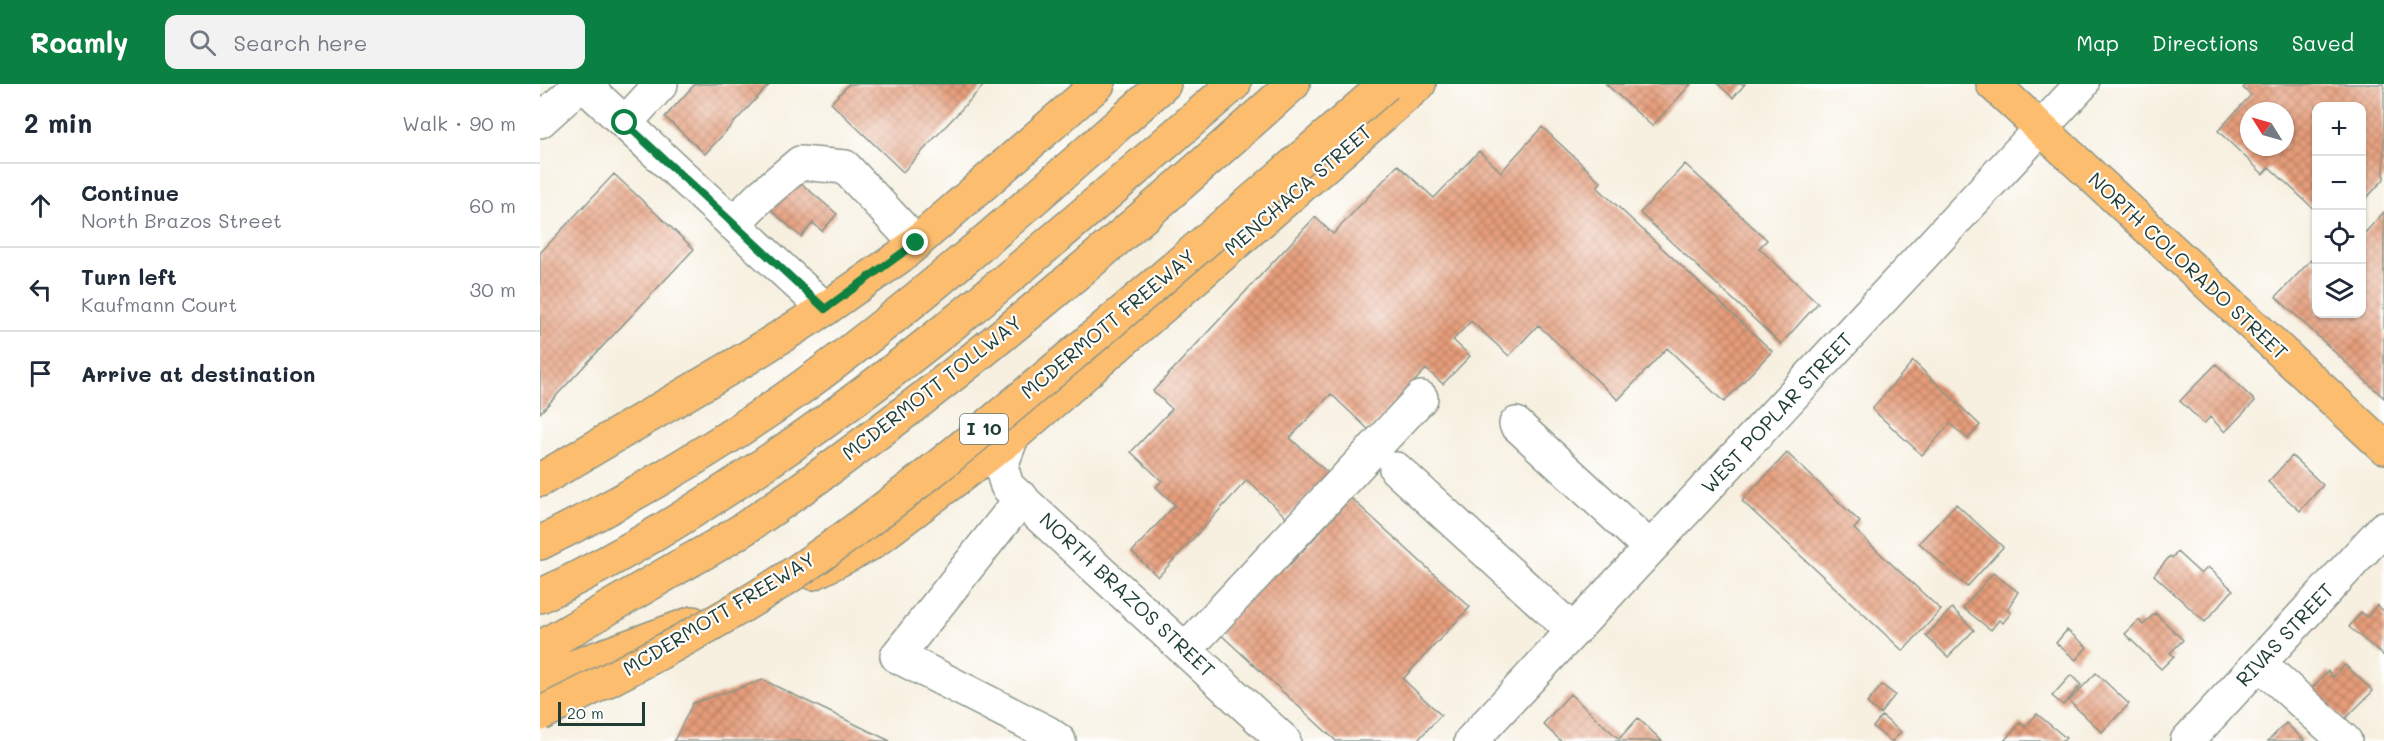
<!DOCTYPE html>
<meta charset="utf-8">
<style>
body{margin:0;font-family:Mali,sans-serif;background:#f2f2f3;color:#1f2937}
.controls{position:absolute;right:18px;top:18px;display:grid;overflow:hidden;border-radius:12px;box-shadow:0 2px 4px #0004}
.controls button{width:54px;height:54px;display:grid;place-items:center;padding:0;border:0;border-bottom:2px solid #e0e1e3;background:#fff;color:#1f2937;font:30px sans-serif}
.compass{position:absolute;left:1700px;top:18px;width:54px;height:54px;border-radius:50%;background:#fff;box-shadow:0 2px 4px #0004;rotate:307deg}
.scale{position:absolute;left:18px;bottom:15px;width:87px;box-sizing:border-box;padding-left:6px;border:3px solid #1f3d34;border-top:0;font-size:16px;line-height:21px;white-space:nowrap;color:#1f3d34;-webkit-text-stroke:4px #fff;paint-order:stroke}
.stop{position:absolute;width:18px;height:18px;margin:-14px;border:4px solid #0b8043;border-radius:50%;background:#fff}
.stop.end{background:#0b8043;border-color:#fff;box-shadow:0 2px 6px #0008}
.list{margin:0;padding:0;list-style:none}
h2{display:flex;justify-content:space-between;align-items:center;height:78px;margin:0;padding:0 24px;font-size:26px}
h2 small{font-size:20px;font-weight:400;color:#747a83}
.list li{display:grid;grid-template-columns:39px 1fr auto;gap:18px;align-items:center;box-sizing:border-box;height:84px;padding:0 24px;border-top:2px solid #e0e1e3}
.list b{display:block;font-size:22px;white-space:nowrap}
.list p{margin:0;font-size:20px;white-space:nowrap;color:#747a83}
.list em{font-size:20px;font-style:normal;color:#747a83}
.icon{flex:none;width:33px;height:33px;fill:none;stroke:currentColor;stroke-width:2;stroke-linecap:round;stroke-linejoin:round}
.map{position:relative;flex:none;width:1844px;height:657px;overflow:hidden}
header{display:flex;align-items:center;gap:36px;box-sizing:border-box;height:84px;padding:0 30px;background:#0b8043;color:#fff}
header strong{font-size:28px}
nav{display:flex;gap:33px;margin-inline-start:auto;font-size:21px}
.search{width:420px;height:54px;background:#f2f2f3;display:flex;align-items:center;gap:15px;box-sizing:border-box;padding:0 21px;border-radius:12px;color:#747a83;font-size:22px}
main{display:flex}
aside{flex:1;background:#fff}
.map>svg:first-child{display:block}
.building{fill:url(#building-cross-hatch);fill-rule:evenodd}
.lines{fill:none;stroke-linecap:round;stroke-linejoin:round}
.minor-casing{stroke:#8b968a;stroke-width:36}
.major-casing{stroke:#8b968a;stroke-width:36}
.highway-casing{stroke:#8b968a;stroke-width:36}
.minor{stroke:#fff;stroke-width:33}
.major{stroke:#fcbd6e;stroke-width:33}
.highway{stroke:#fcbd6e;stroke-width:33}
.highway-bridge-casing{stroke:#8b968a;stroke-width:36;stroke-linecap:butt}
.highway-bridge{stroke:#fcbd6e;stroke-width:33}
.route{stroke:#0b8043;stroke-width:8}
.labels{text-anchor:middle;stroke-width:4.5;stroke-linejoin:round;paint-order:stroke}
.shield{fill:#fff;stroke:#627771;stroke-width:1.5}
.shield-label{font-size:18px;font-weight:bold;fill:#1f3d34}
.street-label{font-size:20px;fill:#1f3d34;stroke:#fff}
</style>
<header>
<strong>Roamly</strong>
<div class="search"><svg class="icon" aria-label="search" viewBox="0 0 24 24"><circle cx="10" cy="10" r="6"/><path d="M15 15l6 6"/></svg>Search here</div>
<nav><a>Map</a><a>Directions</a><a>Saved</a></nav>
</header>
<main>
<aside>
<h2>2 min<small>Walk · 90 m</small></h2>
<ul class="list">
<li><svg class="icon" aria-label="ahead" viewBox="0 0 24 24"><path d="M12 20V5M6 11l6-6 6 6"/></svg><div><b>Continue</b><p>North Brazos Street</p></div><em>60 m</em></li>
<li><svg class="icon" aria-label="left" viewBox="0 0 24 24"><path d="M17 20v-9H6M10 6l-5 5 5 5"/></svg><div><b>Turn left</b><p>Kaufmann Court</p></div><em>30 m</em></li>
<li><svg class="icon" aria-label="arrive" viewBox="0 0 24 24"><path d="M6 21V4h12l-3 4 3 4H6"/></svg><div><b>Arrive at destination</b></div></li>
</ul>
</aside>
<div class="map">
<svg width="1844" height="657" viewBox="0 0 1844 657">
<defs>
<pattern id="building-cross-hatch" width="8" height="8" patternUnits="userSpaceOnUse" patternTransform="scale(1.5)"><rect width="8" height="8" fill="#e69d7a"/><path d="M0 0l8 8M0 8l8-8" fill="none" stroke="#ba8165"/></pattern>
</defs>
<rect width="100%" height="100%" fill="#fff"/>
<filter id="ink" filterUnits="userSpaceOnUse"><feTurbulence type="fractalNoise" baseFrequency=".0167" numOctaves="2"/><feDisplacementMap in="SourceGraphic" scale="12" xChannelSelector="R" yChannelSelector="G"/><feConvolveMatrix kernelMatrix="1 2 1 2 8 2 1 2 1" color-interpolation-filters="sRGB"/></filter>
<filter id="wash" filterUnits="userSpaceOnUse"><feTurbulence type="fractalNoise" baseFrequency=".008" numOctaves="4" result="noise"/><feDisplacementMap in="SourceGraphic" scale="24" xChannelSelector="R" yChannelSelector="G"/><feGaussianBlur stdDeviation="1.35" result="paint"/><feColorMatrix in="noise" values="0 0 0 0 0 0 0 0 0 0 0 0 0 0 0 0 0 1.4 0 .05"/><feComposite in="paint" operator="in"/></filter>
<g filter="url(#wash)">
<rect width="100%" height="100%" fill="#f7f0e0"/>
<g id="blocks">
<path class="building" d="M155,0H230L165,70L125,33Z
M309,0H445L363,88L291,19Z
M1066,0H1151L1112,42Z
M1178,0H1205L1193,14Z
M1707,0H1844V95L1822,119V22H1776V127L1729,83L1723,90L1678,47L1711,11L1703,4ZM1709,27H1745V63H1709Z
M1002,43L1061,98L1057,103L1232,267L1184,318L1127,264L1078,316L998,241L969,272L931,237L913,256L930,272L903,300L886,285L829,346L791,310L750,354L789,390L747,434L707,396L618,493L592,468L635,421L616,403L622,397L591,368L632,325L613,307L775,133L793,150L858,81L894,114L939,67L961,88Z
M1145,80L1227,156L1219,164L1278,219L1241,260L1100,129Z
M74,90L154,165L0,329V169Z
M257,96L297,130L282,147L273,139L261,153L231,126Z
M1844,128V314L1736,213L1771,176L1776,181V230H1822V152Z
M1373,277L1440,341L1428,355L1410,340L1382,371L1332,325Z
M1676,280L1715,317L1685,348L1670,333L1664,340L1640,317Z
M1247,369L1320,438L1314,445L1401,526L1363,567L1202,417Z
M1752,372L1783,401L1760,427L1728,398Z
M811,414L930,523L863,595L901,631L877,657H796L678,548L741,480L746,485Z
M1416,420L1463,463L1427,503L1379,459Z
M1637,468L1661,490L1668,483L1693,506L1665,538L1614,491L1630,472L1632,474Z
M1453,489L1478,508L1467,526L1471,529L1463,539L1459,536L1451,546L1423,524Z
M1837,521L1844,527V572L1809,543L1821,528L1827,533Z
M1412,524L1434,546L1408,573L1386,552Z
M1615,529L1643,556L1630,569L1634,572L1621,585L1585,550L1599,536L1603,541Z
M1527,546L1547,563L1536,576L1516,559Z
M1805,581L1833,607L1804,636L1770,606L1788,587L1793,593Z
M1556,589L1589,620L1562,648L1529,617Z
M1531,591L1541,601L1523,621L1512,612Z
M223,596L350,657H134L153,619Z
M1342,601L1355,611L1340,630L1327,619Z
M1030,610L1079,655L1098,634L1122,657H1021L1003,640Z
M1497,630L1526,654L1523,657H1464L1480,639L1485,643Z
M1342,632L1361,648L1353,657H1350L1333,643Z
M1746,639L1765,657H1728Z"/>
</g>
</g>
<g filter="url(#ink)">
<use href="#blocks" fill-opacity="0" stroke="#8b968a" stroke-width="1.5"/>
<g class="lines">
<defs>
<path id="minor" d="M43,0L285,225
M0,37L41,0
M85,39L121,0
M193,140L221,112L260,79L305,83L376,159
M976,340L1110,464
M472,353L461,382L467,402L744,657
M856,385L1033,547
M482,414L357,572L508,649L519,657
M645,566L881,314
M1719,579L1805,657
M931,657L1542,0
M1647,657L1844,444"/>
<path id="major" d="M1453,0L1844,363
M285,225L362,171L558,0
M472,353L879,0"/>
<path id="highway" d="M0,396L207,274L285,225
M0,459C90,415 176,364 258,306C387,213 505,105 624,0
M273,489L330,460L472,353
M0,512C69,480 133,441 196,399C375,282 533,139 694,0
M0,564C45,538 90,511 135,485C158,472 182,459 205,444C399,312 579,157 753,0
M0,595L153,539"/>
</defs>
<use href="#minor" class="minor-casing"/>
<use href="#major" class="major-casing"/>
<use href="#highway" class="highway-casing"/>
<use href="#minor" class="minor"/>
<use href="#major" class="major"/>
<use href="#highway" class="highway"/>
<defs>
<path id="highway-bridge" d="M0,630C84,589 169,545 247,494C352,424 448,342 544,261C645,175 746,88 846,0"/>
</defs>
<use href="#highway-bridge" class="highway-bridge-casing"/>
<use href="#highway-bridge" class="highway-bridge"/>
</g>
</g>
<g class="lines" filter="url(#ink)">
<path class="route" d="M85,39L285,225L376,159"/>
</g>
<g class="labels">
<rect class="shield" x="420" y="330" width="48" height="30" rx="4.5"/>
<g class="shield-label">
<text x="444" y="351">I 10</text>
</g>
<g class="street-label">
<text transform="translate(758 106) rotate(-41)" y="7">MENCHACA STREET</text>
<text transform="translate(1648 182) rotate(43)" y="7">NORTH COLORADO STREET</text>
<text transform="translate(568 240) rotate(-40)" y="7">MCDERMOTT FREEWAY</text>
<text transform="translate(392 304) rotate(-38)" y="7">MCDERMOTT TOLLWAY</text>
<text transform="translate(1237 329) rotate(-47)" y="7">WEST POPLAR STREET</text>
<text transform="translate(587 511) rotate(43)" y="7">NORTH BRAZOS STREET</text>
<text transform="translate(179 530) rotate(-31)" y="7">MCDERMOTT FREEWAY</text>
<text transform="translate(1745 551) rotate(-47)" y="7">RIVAS STREET</text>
</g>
</g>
</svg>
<div class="controls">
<button>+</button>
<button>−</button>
<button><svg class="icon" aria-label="locate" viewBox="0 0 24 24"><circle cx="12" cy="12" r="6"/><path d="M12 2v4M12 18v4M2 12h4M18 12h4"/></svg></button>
<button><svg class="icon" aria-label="layers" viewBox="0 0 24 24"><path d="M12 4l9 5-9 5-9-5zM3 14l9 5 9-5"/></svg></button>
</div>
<svg class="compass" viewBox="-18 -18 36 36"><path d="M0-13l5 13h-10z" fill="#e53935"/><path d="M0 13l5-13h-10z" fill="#747a83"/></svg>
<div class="scale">20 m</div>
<div class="stop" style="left:85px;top:39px"></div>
<div class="stop end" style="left:376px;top:159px"></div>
</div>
</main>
